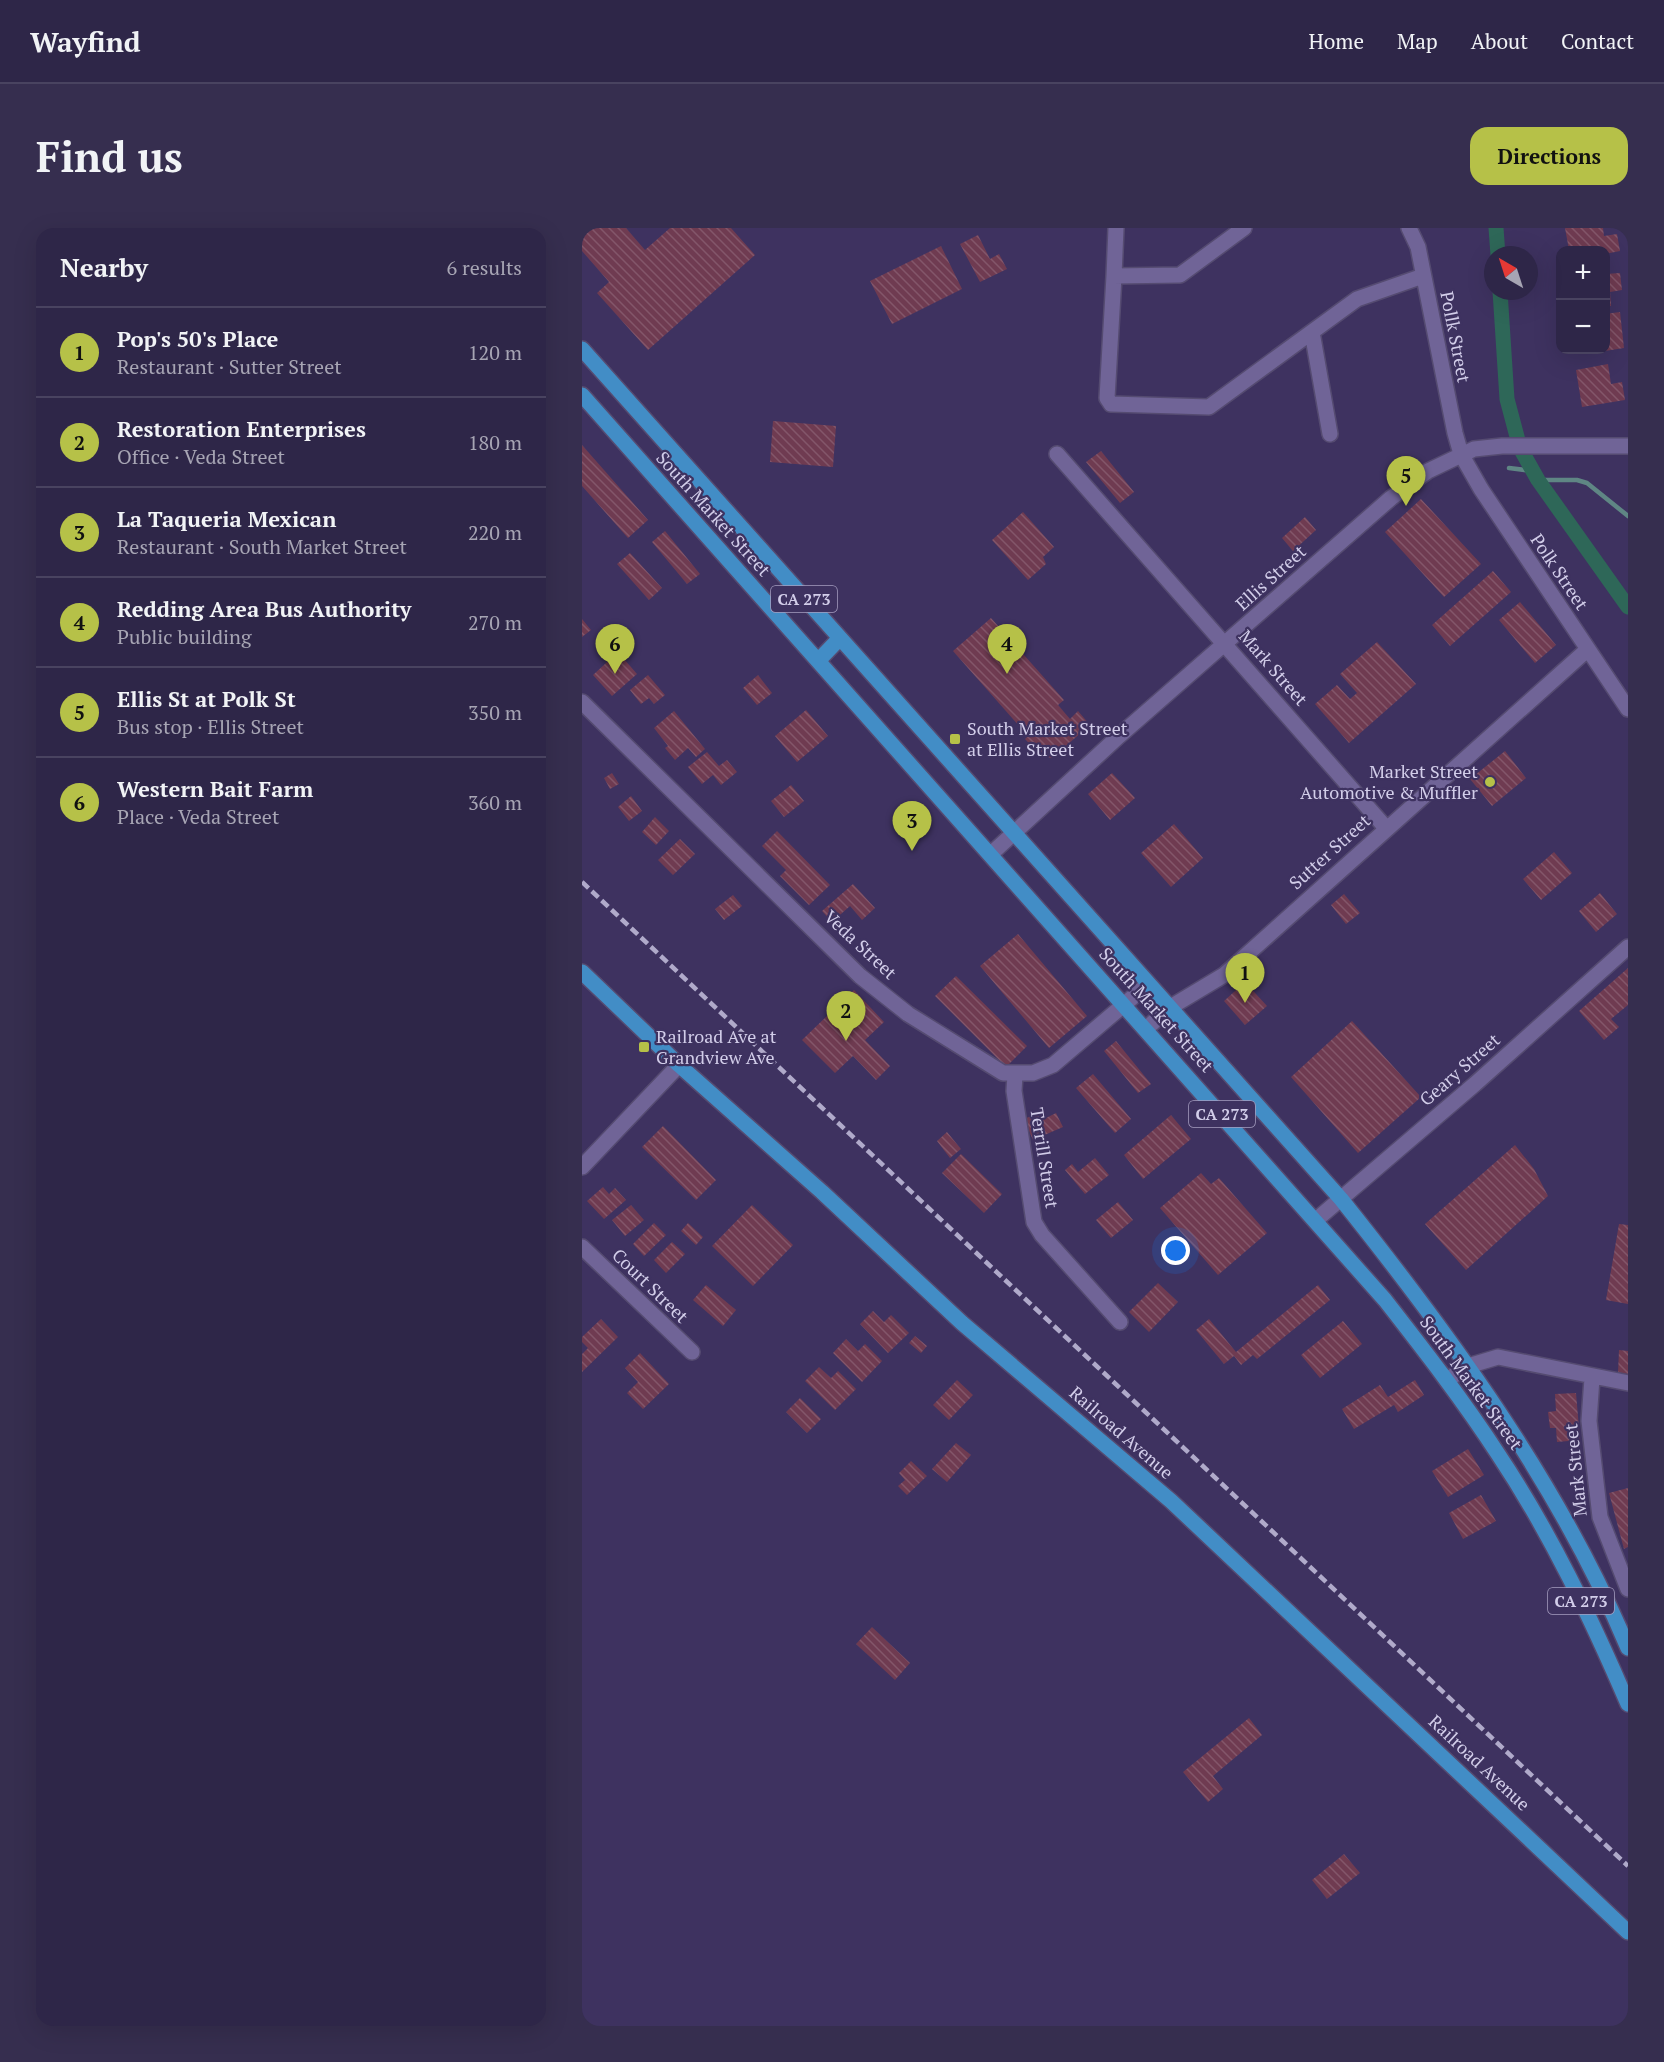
<!DOCTYPE html>
<meta charset="utf-8">
<style>
body{margin:0;font-family:"PT Serif",serif;background:#362e4f;color:#f1f3f6}
.controls{position:absolute;right:18px;top:18px;display:grid;overflow:hidden;border-radius:12px;box-shadow:0 6px 24px #0002}
.controls button{width:54px;height:54px;display:grid;place-items:center;padding:0;border:0;border-bottom:2px solid #494360;background:#2e2648;color:#f1f3f6;font:30px sans-serif}
.compass{position:absolute;left:902px;top:18px;width:54px;height:54px;border-radius:50%;background:#2e2648;box-shadow:0 6px 24px #0002;rotate:321deg}
.you{position:absolute;left:594px;top:1023px;width:21px;height:21px;margin:-15px;border:4px solid #fff;border-radius:50%;background:#1a73e8;box-shadow:0 0 0 9px #1a73e833}
.badge{display:grid;place-items:center;width:39px;height:39px;border-radius:50%;background:#b6c148;color:#111;font-size:20px;font-weight:700}
.pin{position:absolute;translate:-50% -50px;filter:drop-shadow(0 2px 3px #0008)}
.pin::after{content:'';position:absolute;top:32px;width:21px;height:18px;background:inherit;clip-path:polygon(0 0,100% 0,50% 100%)}
.list{margin:0;padding:0;list-style:none}
h2{display:flex;justify-content:space-between;align-items:center;height:78px;margin:0;padding:0 24px;font-size:26px}
h2 small{font-size:20px;font-weight:400;color:#a7a5b4}
.list li{display:grid;grid-template-columns:39px 1fr auto;gap:18px;align-items:center;box-sizing:border-box;height:90px;padding:0 24px;border-top:2px solid #494360}
.list b{display:block;font-size:22px;white-space:nowrap}
.list p{margin:0;font-size:20px;white-space:nowrap;color:#a7a5b4}
.list em{font-size:20px;font-style:normal;color:#a7a5b4}
.map{position:relative;flex:none;width:1046px;height:1798px;overflow:hidden;border-radius:18px}
header{display:flex;align-items:center;gap:36px;box-sizing:border-box;height:84px;padding:0 30px;background:#2e2648;border-bottom:2px solid #494360}
header strong{font-size:28px}
nav{display:flex;gap:33px;margin-inline-start:auto;font-size:21px}
.intro{display:flex;align-items:center;justify-content:space-between;box-sizing:border-box;height:144px;padding:0 36px}
h1{margin:0;font-size:42px}
.button{padding:15px 27px;border-radius:18px;background:#b6c148;color:#111;font-size:21px;font-weight:700}
main{display:flex;gap:36px;padding:0 36px}
aside{flex:1;background:#2e2648;border-radius:18px;box-shadow:0 6px 24px #0002}
.map>svg:first-child{display:block}
.lines{fill:none;stroke-linecap:round;stroke-linejoin:round}
.stream{stroke:#5f8684;stroke-width:4.5}
.canal{stroke:#2e6758;stroke-width:15}
.building{fill:url(#building-back-hatch)}
.minor-casing{stroke:#554b71;stroke-width:18}
.major-casing{stroke:#554b71;stroke-width:18}
.minor{stroke:#706497;stroke-width:15}
.major{stroke:#428dc6;stroke-width:15}
.rail{stroke:#b0aaca;stroke-width:4.5;stroke-dasharray:9 4.5;stroke-linecap:butt}
.poi-dot{fill:#b6c148;stroke:#3e3260;stroke-width:2}
.labels{text-anchor:middle;stroke-width:4.5;stroke-linejoin:round;paint-order:stroke}
.shield{fill:#3e3260;stroke:#a69ec0;stroke-width:1.5}
.shield-label{font-size:16px;font-weight:bold;fill:#d2cde9}
.street-label{font-size:18px;fill:#d2cde9;stroke:#3e3260}
.poi-label{font-size:18px;fill:#d2cde9;stroke:#3e3260;text-anchor:start}
</style>
<header>
<strong>Wayfind</strong>
<nav><a>Home</a><a>Map</a><a>About</a><a>Contact</a></nav>
</header>
<div class="intro"><h1>Find us</h1><a class="button">Directions</a></div>
<main>
<aside>
<h2>Nearby<small>6 results</small></h2>
<ul class="list">
<li><span class="badge">1</span><div><b>Pop's 50's Place</b><p>Restaurant · Sutter Street</p></div><em>120 m</em></li>
<li><span class="badge">2</span><div><b>Restoration Enterprises</b><p>Office · Veda Street</p></div><em>180 m</em></li>
<li><span class="badge">3</span><div><b>La Taqueria Mexican</b><p>Restaurant · South Market Street</p></div><em>220 m</em></li>
<li><span class="badge">4</span><div><b>Redding Area Bus Authority</b><p>Public building</p></div><em>270 m</em></li>
<li><span class="badge">5</span><div><b>Ellis St at Polk St</b><p>Bus stop · Ellis Street</p></div><em>350 m</em></li>
<li><span class="badge">6</span><div><b>Western Bait Farm</b><p>Place · Veda Street</p></div><em>360 m</em></li>
</ul>
</aside>
<div class="map">
<svg width="1046" height="1798" viewBox="0 0 1046 1798">
<defs>
<pattern id="building-back-hatch" width="6" height="6" patternUnits="userSpaceOnUse" patternTransform="scale(1.5)"><rect width="6" height="6" fill="#6f3b51"/><path d="M-1 5l2 2M0 0l6 6M5-1l2 2" fill="none" stroke="#83566a"/></pattern>
</defs>
<rect width="100%" height="100%" fill="#3e3260"/>
<g class="lines">
<path class="stream" d="M927,240L951,243
M956,252H995L1005,255L1046,288"/>
<path class="canal" d="M914,0L916,27
M918,63L925,171L938,220L956,252L1046,379"/>
</g>
<path class="building" d="M0,0H44L63,22L88,0H149L173,27L66,122L15,65L27,54L0,23Z
M983,0H1021L1022,8L1035,6L1038,23L1023,26V22H987Z
M396,7L408,31L417,26L425,41L398,54L378,16Z
M359,18L380,61L310,96L288,53Z
M1038,45L1040,62L1028,64L1029,78H1023V46Z
M1038,84L1042,120L1023,123V86Z
M1026,136L1029,156L1040,154L1043,172L1000,179L994,142Z
M191,193L254,198L251,239L188,234Z
M0,217L66,292L46,310L0,258Z
M519,223L552,264L538,275L504,234Z
M839,271L899,336L862,369L803,304Z
M441,284L472,319L461,329L464,336L446,352L410,312Z
M723,289L734,302L711,323L700,310Z
M83,303L118,346L105,356L70,314Z
M48,325L80,360L67,372L35,336Z
M911,343L929,364L868,418L850,397Z
M938,374L974,417L953,435L917,392Z
M409,390L482,472L476,477L488,491L496,483L508,497L470,530L464,529L458,523L456,525L443,511L446,508L371,423Z
M0,391L9,402L0,409Z
M795,414L834,456L767,515L733,476L755,457L768,471L775,465L758,446Z
M36,424L55,446L30,468L11,447Z
M66,447L83,467L72,476L67,470L59,476L48,462Z
M176,447L190,465L175,477L161,460Z
M224,482L246,508L215,534L193,508Z
M92,483L123,521L114,529L106,520L93,532L83,520L86,518L72,500Z
M923,523L944,550L910,578L888,551Z
M125,524L137,538L145,532L155,544L139,557L131,547L120,556L106,539Z
M30,545L37,556L28,561L22,550Z
M530,545L553,570L528,592L506,566Z
M209,557L222,573L202,589L189,573Z
M49,568L60,583L47,593L36,579Z
M73,589L87,603L74,617L60,604Z
M592,596L621,630L589,659L559,625Z
M195,603L248,657L227,677L198,648L204,642L180,618Z
M98,611L113,626L91,647L76,632Z
M972,624L990,645L959,672L941,651Z
M271,656L293,680L280,692L268,678L250,694L240,683Z
M1018,665L1035,686L1014,704L997,683Z
M762,666L778,685L764,696L749,677Z
M151,667L160,678L142,692L133,681Z
M436,706L505,788L467,820L398,738Z
M1046,740V777L1029,791L1037,799L1022,812L997,783Z
M374,748L445,818L424,839L353,768Z
M663,754L685,778L663,797L642,773Z
M272,762L302,794L283,812L308,838L294,852L271,828L253,845L220,812Z
M770,793L839,869L776,925L709,849Z
M534,813L569,856L556,865L522,823Z
M511,846L549,891L533,905L494,860Z
M461,883L464,890L474,885L481,899L451,912L442,891Z
M589,887L609,911L561,951L542,927Z
M81,898L134,952L114,972L60,919Z
M365,904L379,921L368,930L355,913Z
M933,917L952,941L966,968L884,1042L843,996Z
M379,926L420,966L402,985L360,945Z
M513,930L527,947L503,966L483,942L490,936L496,944Z
M619,945L629,956L637,950L685,1005L636,1047L578,980Z
M21,959L27,966L33,960L44,972L22,991L5,973Z
M536,974L551,992L529,1010L514,992Z
M49,977L62,992L43,1008L30,992Z
M170,977L211,1017L171,1058L130,1018Z
M72,995L84,1007L62,1028L51,1016Z
M106,995L121,1009L114,1017L99,1003Z
M1037,996L1046,997V1076L1024,1072Z
M90,1014L103,1026L84,1045L72,1032Z
M576,1055L596,1074L567,1104L547,1084Z
M124,1057L154,1082L141,1098L111,1072Z
M736,1057L748,1072L675,1131L671,1127L659,1137L652,1128L642,1136L614,1102L627,1091L654,1124Z
M291,1083L302,1094L309,1087L327,1105L306,1125L278,1096Z
M19,1091L36,1109L0,1144V1126L6,1120L0,1114V1109Z
M761,1093L780,1116L738,1150L719,1127Z
M333,1108L345,1118L339,1125L327,1115Z
M264,1111L276,1123L283,1116L300,1133L280,1154L251,1125Z
M1037,1122L1046,1123V1146L1036,1145Z
M58,1125L87,1156L61,1181L45,1165L56,1154L43,1140Z
M237,1139L249,1150L256,1143L274,1161L253,1182L223,1153Z
M375,1152L391,1167L367,1192L351,1177Z
M833,1152L842,1167L816,1184L812,1177L772,1201L760,1181L798,1157L806,1169Z
M994,1165L998,1212L975,1214L974,1200H968L966,1184L974,1183L973,1166Z
M218,1170L239,1191L225,1205L204,1184Z
M374,1215L389,1227L365,1254L350,1241Z
M886,1221L902,1247L866,1269L850,1243Z
M329,1233L345,1248L325,1267L316,1258L323,1252L317,1245Z
M1046,1260V1319L1042,1321L1027,1265Z
M899,1267L914,1293L881,1311L867,1285Z
M290,1399L328,1435L313,1452L274,1416Z
M667,1490L680,1507L631,1548L641,1561L626,1574L601,1544Z
M762,1626L778,1645L745,1671L730,1652Z"/>
<g class="lines">
<defs>
<path id="minor" d="M662,0L598,47L532,48L525,170L529,176L627,179L775,71L841,48
M827,0L836,19L873,205L879,226L899,261L1046,481
M532,48L534,0
M730,104L748,206
M475,226L804,600
M0,474L278,748L326,786L421,845H451L471,837L565,757
M409,626L537,508L809,270L846,243L892,221L920,218H1046
M565,800L587,780L642,747L1006,421
M433,847L432,863L452,994L460,1007L538,1094
M0,939L97,837
M734,992L893,856L1046,719
M0,1019L110,1124
M1010,1150L1007,1193L1018,1289L1046,1361
M865,1152L886,1138L916,1129L1046,1155"/>
<path id="major" d="M0,121L759,971C870,1110 977,1256 1046,1420
M0,167L803,1072C842,1122 881,1172 916,1226C968,1304 1009,1390 1046,1476
M236,433L257,411
M0,744L97,837L240,964L380,1095L589,1273L1046,1704"/>
</defs>
<use href="#minor" class="minor-casing"/>
<use href="#major" class="major-casing"/>
<use href="#minor" class="minor"/>
<use href="#major" class="major"/>
<path class="rail" d="M0,654L1046,1638"/>
</g>
<g class="poi-dot">
<rect x="367" y="505" width="12" height="12" rx="3"/>
<circle cx="908" cy="554" r="6"/>
<rect x="56" y="813" width="12" height="12" rx="3"/>
</g>
<g class="labels">
<g class="shield">
<rect x="189" y="358" width="66" height="26" rx="4.5"/>
<rect x="607" y="873" width="66" height="26" rx="4.5"/>
<rect x="966" y="1360" width="66" height="26" rx="4.5"/>
</g>
<g class="shield-label">
<text x="222" y="377">CA 273</text>
<text x="640" y="892">CA 273</text>
<text x="999" y="1379">CA 273</text>
</g>
<g class="street-label">
<text transform="translate(873 109) rotate(79)" y="6">Pollk Street</text>
<text transform="translate(131 286) rotate(48)" y="6">South Market Street</text>
<text transform="translate(977 344) rotate(56)" y="6">Polk Street</text>
<text transform="translate(689 350) rotate(-42)" y="6">Ellis Street</text>
<text transform="translate(691 440) rotate(49)" y="6">Mark Street</text>
<text transform="translate(748 624) rotate(-42)" y="6">Sutter Street</text>
<text transform="translate(278 717) rotate(43)" y="6">Veda Street</text>
<text transform="translate(574 782) rotate(48)" y="6">South Market Street</text>
<text transform="translate(878 842) rotate(-41)" y="6">Geary Street</text>
<text transform="translate(462 930) rotate(81)" y="6">Terrill Street</text>
<text transform="translate(68 1058) rotate(44)" y="6">Court Street</text>
<text transform="translate(889 1155) rotate(54)" y="6">South Market Street</text>
<text transform="translate(539 1205) rotate(41)" y="6">Railroad Avenue</text>
<text transform="translate(994 1242) rotate(-96)" y="6">Mark Street</text>
<text transform="translate(897 1535) rotate(43)" y="6">Railroad Avenue</text>
</g>
<g class="poi-label">
<text x="385" y="507">South Market Street<tspan x="385" dy="21">at Ellis Street</tspan></text>
<text x="896" y="550" text-anchor="end">Market Street<tspan x="896" dy="21">Automotive &amp; Muffler</tspan></text>
<text x="74" y="815">Railroad Ave at<tspan x="74" dy="21">Grandview Ave</tspan></text>
</g>
</g>
</svg>
<div class="controls">
<button>+</button>
<button>−</button>
</div>
<svg class="compass" viewBox="-18 -18 36 36"><path d="M0-13l5 13h-10z" fill="#e53935"/><path d="M0 13l5-13h-10z" fill="#a7a5b4"/></svg>
<div class="you"></div>
<div class="pin badge" style="left:663px;top:775px">1</div>
<div class="pin badge" style="left:264px;top:813px">2</div>
<div class="pin badge" style="left:330px;top:623px">3</div>
<div class="pin badge" style="left:425px;top:446px">4</div>
<div class="pin badge" style="left:824px;top:278px">5</div>
<div class="pin badge" style="left:33px;top:446px">6</div>
</div>
</main>
